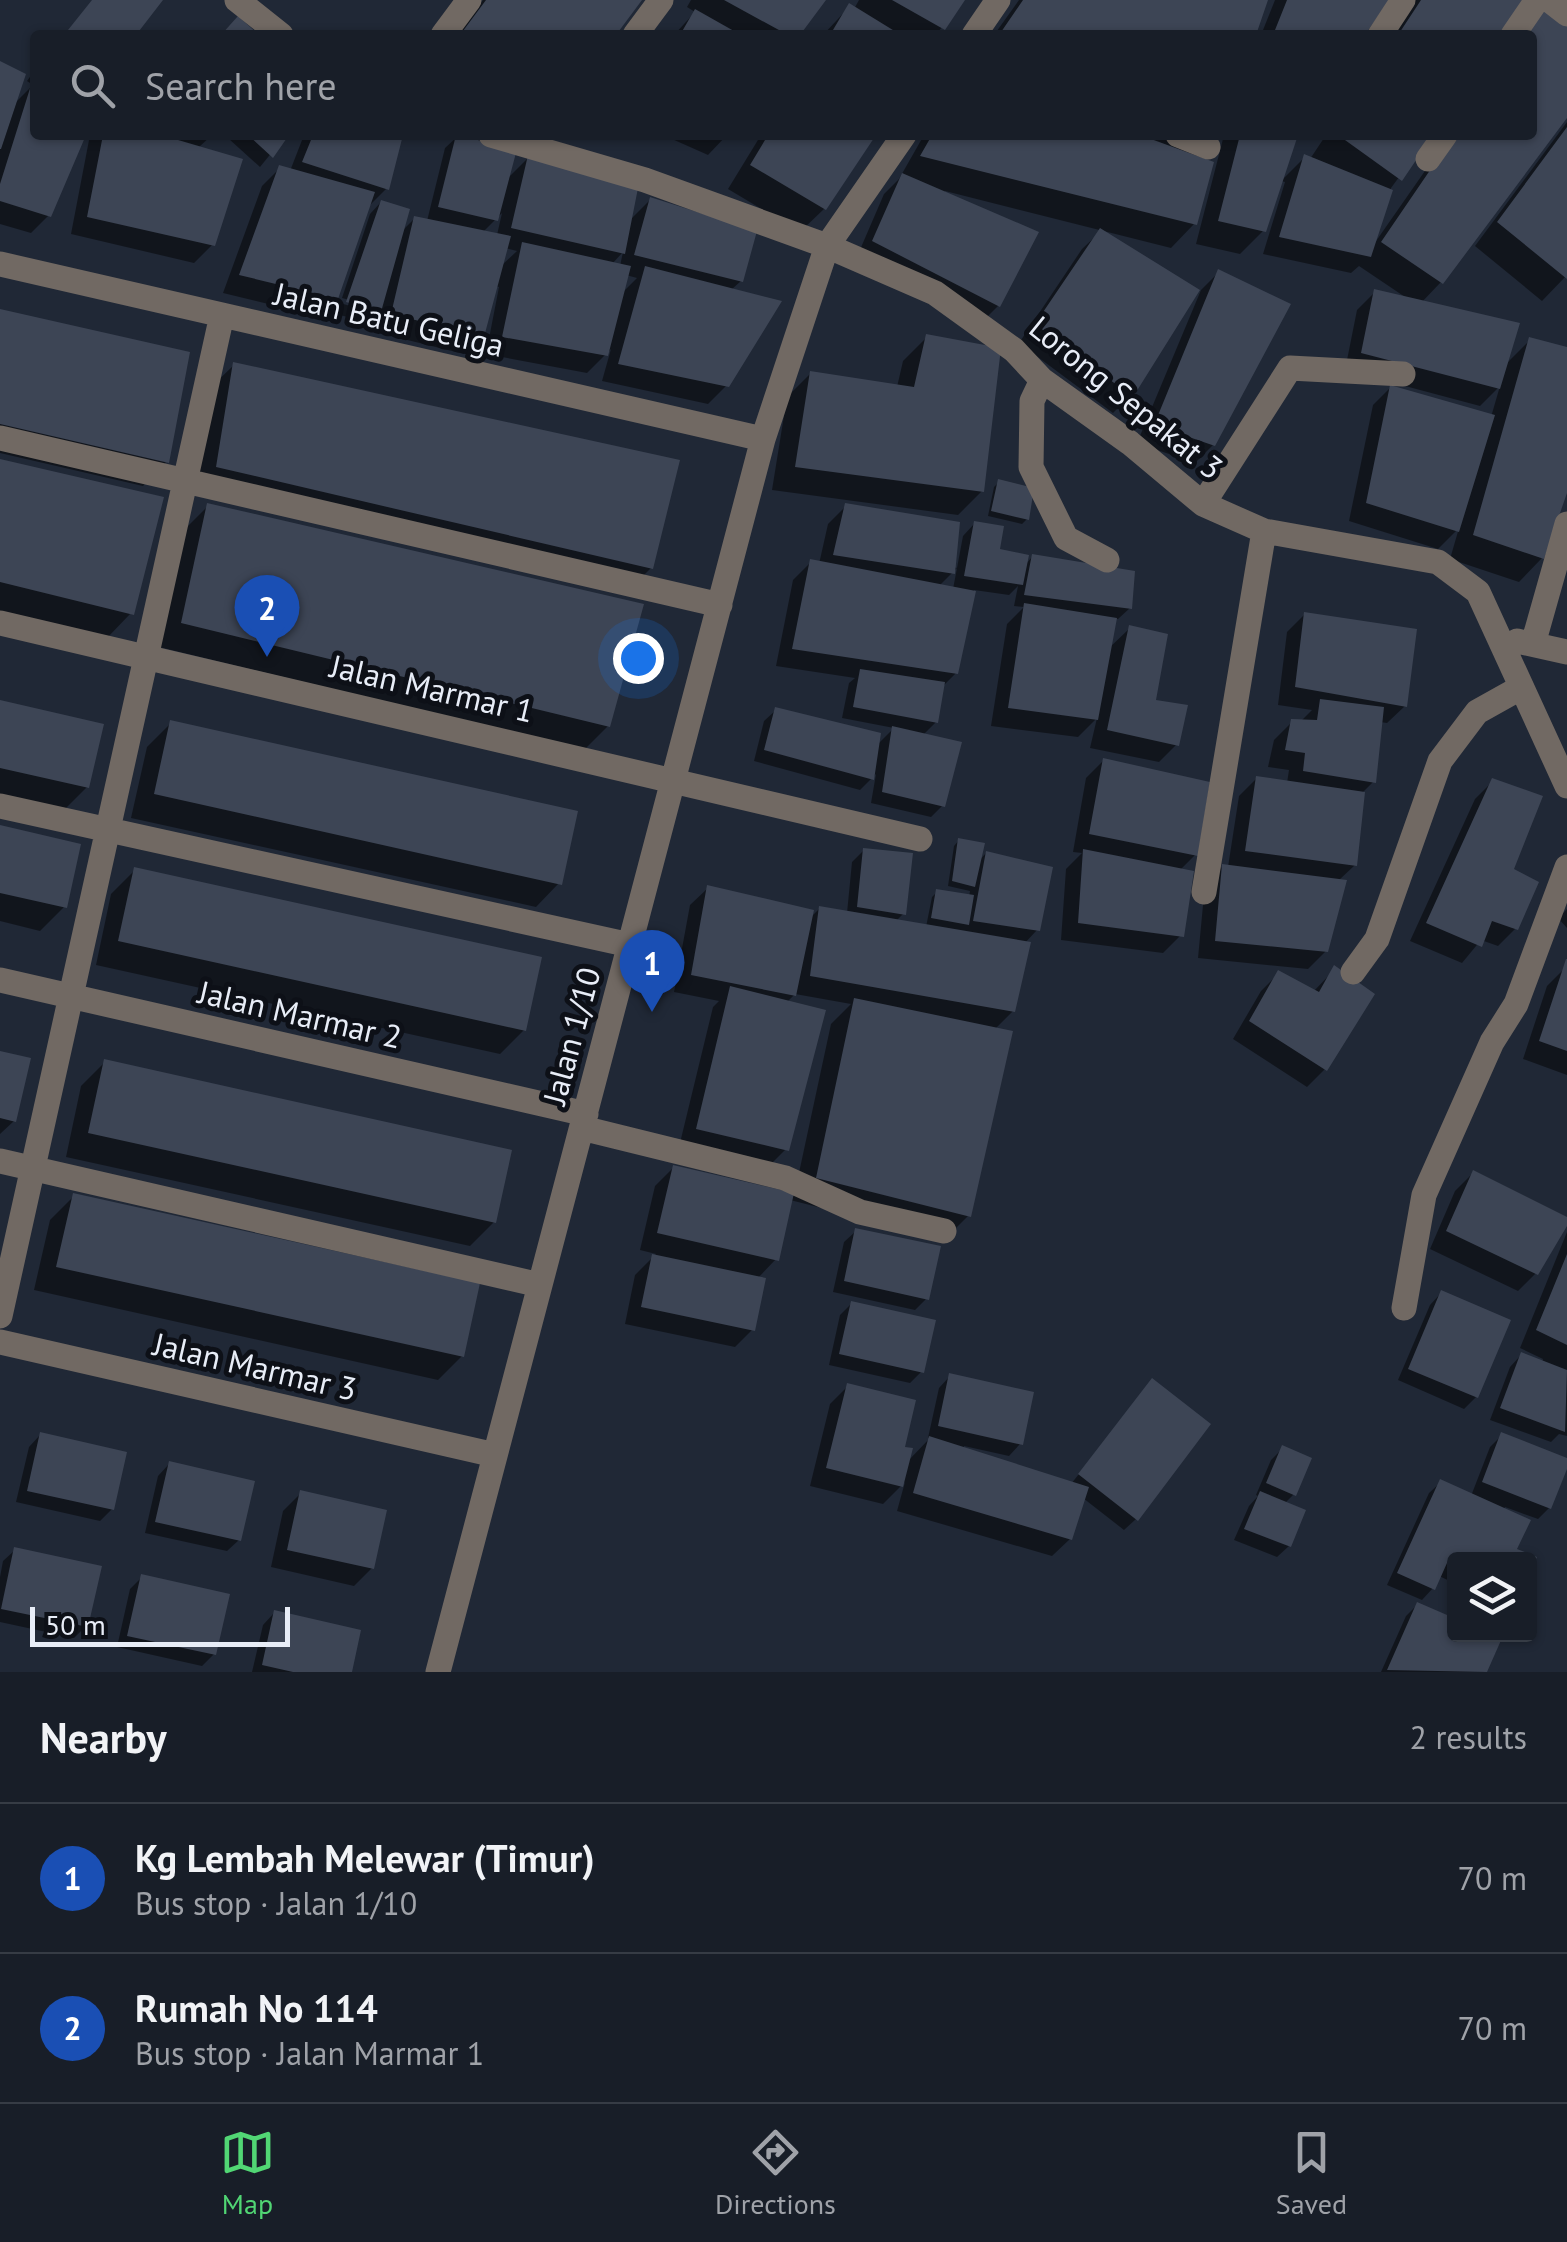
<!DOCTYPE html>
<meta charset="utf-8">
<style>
body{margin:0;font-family:"PT Sans",sans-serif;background:#212730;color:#f1f3f6}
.controls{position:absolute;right:30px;bottom:30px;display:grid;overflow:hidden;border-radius:10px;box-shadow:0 2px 8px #0004}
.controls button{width:90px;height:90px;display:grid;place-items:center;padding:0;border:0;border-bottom:2px solid #363c45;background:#181e28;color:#f1f3f6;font:50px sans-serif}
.scale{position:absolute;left:30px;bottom:25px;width:260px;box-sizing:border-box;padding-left:10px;border:5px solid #e8edf7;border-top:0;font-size:28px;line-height:35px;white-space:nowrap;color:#e8edf7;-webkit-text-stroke:8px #0d1017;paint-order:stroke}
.you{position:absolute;left:638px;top:658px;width:35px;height:35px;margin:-25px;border:8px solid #fff;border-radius:50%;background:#1a73e8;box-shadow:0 0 0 15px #1a73e833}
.badge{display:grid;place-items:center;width:65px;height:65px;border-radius:50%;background:#51d674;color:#fff;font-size:32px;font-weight:700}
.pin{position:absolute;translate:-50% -82px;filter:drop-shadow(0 2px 5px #0008)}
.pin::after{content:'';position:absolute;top:52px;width:35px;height:30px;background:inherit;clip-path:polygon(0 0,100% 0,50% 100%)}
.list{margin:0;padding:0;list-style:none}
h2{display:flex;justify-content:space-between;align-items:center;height:130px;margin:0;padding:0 40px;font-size:42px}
h2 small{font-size:32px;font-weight:400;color:#9fa2a8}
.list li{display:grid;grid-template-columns:65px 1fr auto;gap:30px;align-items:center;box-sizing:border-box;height:150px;padding:0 40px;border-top:2px solid #363c45}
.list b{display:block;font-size:38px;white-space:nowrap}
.list p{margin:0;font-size:32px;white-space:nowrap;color:#9fa2a8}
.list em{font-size:32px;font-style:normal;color:#9fa2a8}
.icon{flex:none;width:55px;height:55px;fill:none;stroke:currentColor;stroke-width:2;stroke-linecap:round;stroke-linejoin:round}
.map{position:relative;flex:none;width:1567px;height:1672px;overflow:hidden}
.search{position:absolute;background:#181e28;box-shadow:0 2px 8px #0004;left:30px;right:30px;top:30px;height:110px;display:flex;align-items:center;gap:25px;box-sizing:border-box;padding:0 35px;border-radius:10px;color:#9fa2a8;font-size:38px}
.sheet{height:430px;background:#181e28}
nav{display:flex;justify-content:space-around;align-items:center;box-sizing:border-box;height:140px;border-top:2px solid #363c45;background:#181e28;font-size:28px;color:#9fa2a8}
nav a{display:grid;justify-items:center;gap:5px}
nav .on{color:#51d674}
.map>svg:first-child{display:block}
.shadow{fill:#0007;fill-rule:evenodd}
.building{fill:#3d4555}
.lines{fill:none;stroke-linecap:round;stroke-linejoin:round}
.minor{stroke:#716963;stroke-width:25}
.labels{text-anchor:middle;stroke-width:10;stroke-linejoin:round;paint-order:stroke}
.street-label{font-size:32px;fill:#e8edf7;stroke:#0d1017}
</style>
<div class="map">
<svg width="1567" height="1672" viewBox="0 0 1567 1672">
<rect width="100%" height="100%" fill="#202836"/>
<path class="shadow" d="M483,0H639L613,35H457Z
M691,0H822L797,35H674L695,12L687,7Z
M859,0H962L936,35H905L899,32L897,35H823L850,6L854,9Z
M1019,0H1265L1254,35H994Z
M1275,0H1386L1362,35H1261Z
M1415,0H1523L1499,35H1392Z
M1567,29V113L1441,282L1421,303L1505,365L1530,340L1567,349V485L1542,558L1519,582L1450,559L1459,528L1438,549L1349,521L1373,405L1391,387L1491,417L1500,386L1480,406L1345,370L1357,310L1375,292L1408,299L1359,266L1351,273L1263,254L1285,182L1281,181L1305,157L1310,159L1326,135H1430L1391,188L1374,244L1450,135H1532V35Z
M0,64L13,105L33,85L27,81L35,70V135H84L49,215L31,233L0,224Z
M1567,122V275L1542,301L1475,246Z
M94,135H152L176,142L168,135H212L198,148L212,245L194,263L71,234L89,140Z
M232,135H286L260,167L229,139Z
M304,135H400L387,188L369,206L334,299L317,316L223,293L262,186L280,168L290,171Z
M459,135H534L514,150L506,180L529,157L629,221L650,200L741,281L731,290L727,385L708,404L602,381L611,349L587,373L486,354L499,287L495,286L482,336L464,354L375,332L380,310L367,322L336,314L340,303L375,313V307L342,298L370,214L381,202L401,232L415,218L427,221L445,148ZM502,213L497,235L483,232ZM505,248L517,251L500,267ZM623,252L620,266L612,264ZM626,275L637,278L622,293Z
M663,135H727L708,155Z
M761,135H873L824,209L800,232L728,189Z
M924,135H1132L1147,140L1148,136L1145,135H1219L1196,158L1194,224L1171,248L945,191L944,194L1036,233L998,306L980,324L856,259L884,194L899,179Z
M1224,135H1295L1264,230L1240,254L1196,244Z
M1100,232L1131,395L1113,413L1019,343L1082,249Z
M1219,272L1213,445L1195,463L1137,443L1201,290Z
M0,311L166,462L143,486L0,453Z
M927,337L982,491L958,515L772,490L787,397L811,373L897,387L903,361Z
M234,365L651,568L627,592L194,490L210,388Z
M0,462L131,613L108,637L0,611Z
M999,482L1027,519L1022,524L988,516L994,487Z
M208,506L608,726L584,750L159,647L184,530Z
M846,506L953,567L957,568L963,536L974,524L997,551L1024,566L1033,556L1130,608L1118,619H1114L1108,649L1130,628L1153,702L1177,744L1159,762L1090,748L1097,718L1078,737L991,726L1007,624L1024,607L1014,606L1018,586L1009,595L974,590L956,673L942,687L936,722L922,736L943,805L931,817L871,803L876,774L860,790L754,761L764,721L776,710L877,745L894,728L842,718L849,683L855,678L776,666L793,580L811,562L819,564L828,524ZM957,568L953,589L939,586Z
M1305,614L1405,706L1387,723L1380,722L1373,782L1362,793L1355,865L1338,881L1326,951L1308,969L1198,958L1205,884L1223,866L1228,867L1239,796L1257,778L1287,783L1289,770L1268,767L1274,740L1292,722L1302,720L1312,710L1278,705L1287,632Z
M0,703L87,787L63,811L0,797Z
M171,723L559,883L536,907L131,818L147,747Z
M1104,760L1195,855L1180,870L1181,935L1163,953L1061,940L1066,869L1082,853L1073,852L1086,778Z
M1493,781L1510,870L1516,928L1498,946L1481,940L1462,963L1410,941L1475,799Z
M0,828L64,907L40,931L0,921Z
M959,840L978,862L986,853L1037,930L1024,944L1013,1011L994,1030L969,1215L945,1239L790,1200L776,1259L757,1279L753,1329L735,1347L625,1324L635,1275L656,1254L640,1250L655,1186L673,1168L794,1196L831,1024L851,1004L795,994L786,1003V1149L768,1167L679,1147L713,1007L719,1001L674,992L690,905L708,888L809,919L819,909L847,913L852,862L864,850L903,914L895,922L926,927L932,897L937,892L969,897L970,891L948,886L954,846Z
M135,870L524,1030L500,1054L96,965L111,894Z
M1567,909V928L1558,918Z
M1565,968L1567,969V1075L1523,1059L1547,986Z
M1335,969L1325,1069L1307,1087L1233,1039L1261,991L1279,973L1313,992Z
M0,1053L14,1121L0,1134Z
M105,1062L494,1222L470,1246L66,1157L81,1086Z
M1473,1173L1567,1220L1536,1273L1518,1291L1430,1249L1455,1191Z
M74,1196L462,1356L438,1380L34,1290L50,1220Z
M856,1231L926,1299L915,1310L833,1292L844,1242Z
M1567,1232V1436L1559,1434L1551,1442L1490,1420L1510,1367L1521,1355L1542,1363L1543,1359L1520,1348Z
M1441,1293L1476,1397L1464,1409L1398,1380L1430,1305Z
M852,1303L922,1371L910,1383L829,1365L840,1315Z
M950,1376L1020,1444L1009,1456L964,1446L963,1450L1071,1484L1152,1382L1136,1519L1124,1530L1083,1498L1070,1539L1052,1556L897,1511L905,1482L883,1504L810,1486L830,1404L848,1386L902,1448L907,1462L930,1438H928L939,1388Z
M40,1435L112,1509L100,1521L16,1502L29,1447Z
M1502,1435L1567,1461L1549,1508L1538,1519L1505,1507L1503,1510L1514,1550L1533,1559L1530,1567V1560H1454V1583L1439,1576L1433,1588L1422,1600L1387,1585L1429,1493L1441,1482L1471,1496L1490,1447Z
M1283,1448L1309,1459L1293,1495L1284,1504L1289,1546L1277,1557L1234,1540L1249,1506L1258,1496L1256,1495L1271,1460Z
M169,1464L239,1540L227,1551L145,1533L158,1476Z
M301,1493L372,1568L354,1586L271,1567L283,1511Z
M15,1550L86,1626L74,1638L0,1622V1577L3,1561Z
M142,1577L214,1654L202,1666L117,1647L130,1589Z
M1417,1605L1454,1621V1634L1498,1640L1484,1672H1381L1406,1616Z
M274,1613L350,1672H252L263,1625Z"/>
<path class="building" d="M92,0H163L136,35H64Z
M486,0H642L616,35H460Z
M724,0H826L800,35H788Z
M892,0H965L945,30Z
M1023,0H1268L1256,35H999Z
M1287,0H1389L1365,35H1273Z
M1421,0H1526L1502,35H1398Z
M849,3L901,35H830Z
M695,9L741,35H680Z
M1542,9L1567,26V118L1443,284L1381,242L1454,135H1532V35H1523Z
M238,16L259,35H221Z
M0,61L26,74L1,149H0Z
M32,82L35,83V135H86L51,217L0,201V184Z
M1567,127V279L1497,222Z
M103,135H161L243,159L215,246L87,217Z
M248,135H289L273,158Z
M313,135H403L389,190L302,162Z
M456,135L517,149L498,221L438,207Z
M768,135H876L826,210L750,165Z
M932,135H1140L1214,162L1197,225L920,156Z
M1240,135H1298L1266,232L1218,221Z
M1338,135H1433L1402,181Z
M1304,154L1393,190L1371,257L1279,237Z
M528,155L638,188L625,254L511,228Z
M279,165L375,192L338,299L239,275Z
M902,173L1039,232L1000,307L872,241Z
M650,197L757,231L743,282L634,255Z
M381,200L410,209L381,312L346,302Z
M414,216L511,236L484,337L391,314Z
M1100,228L1200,290L1133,397L1035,324Z
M522,242L631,266L608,356L502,337Z
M645,266L782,301L729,387L618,364Z
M1218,269L1291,304L1215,446L1154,425Z
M1374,289L1520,323L1500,389L1361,353Z
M0,309L190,352L169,463L0,424Z
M926,334L1001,348L984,492L795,467L810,371L914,387Z
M1529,337L1567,347V493L1544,559L1473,535Z
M233,362L680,460L653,569L216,467Z
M1390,385L1495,415L1459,532L1366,503Z
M0,459L164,497L134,615L0,582Z
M998,479L1034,488L1029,520L991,511Z
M207,503L644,604L610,727L181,623Z
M845,503L960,522L955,574L833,555Z
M974,521L1004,526L1000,549L1029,555L1023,585L964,576Z
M1032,554L1135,571L1132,609L1024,595Z
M810,559L976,591L958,674L792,649Z
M1024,603L1117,618L1098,720L1008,708Z
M1304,612L1417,629L1407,707L1295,687Z
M1129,625L1168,634L1156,700L1188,705L1179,746L1107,730Z
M860,669L945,682L938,723L853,707Z
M1320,699L1384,707L1376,783L1303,771L1305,753L1285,750L1291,719L1317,720Z
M0,700L104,724L89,788L0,768Z
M775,707L881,733L874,780L764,750Z
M170,720L578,811L562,885L154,794Z
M892,726L962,742L945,807L882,792Z
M1103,758L1210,782L1198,856L1089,834Z
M1256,776L1365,792L1357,866L1245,851Z
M1492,778L1543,796L1514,869L1539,882L1518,930L1492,921L1482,947L1426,923Z
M0,825L81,844L67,908L0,893Z
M958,838L985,843L975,887L952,881Z
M863,848L913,853L906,915L857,907Z
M1083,849L1194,871L1184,937L1078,923Z
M986,851L1053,867L1040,931L973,921Z
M1222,864L1347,880L1328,952L1215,941Z
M134,867L542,957L526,1031L118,941Z
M707,885L814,910L796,996L691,975Z
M936,889L974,895L969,925L931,918Z
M819,906L1031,942L1015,1012L810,976Z
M1566,959H1567V1051L1539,1041Z
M1334,965L1375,994L1327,1071L1249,1021L1278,970L1319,992Z
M730,986L826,1010L789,1151L696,1129Z
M854,998L1013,1031L971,1217L816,1178Z
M0,1051L31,1058L16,1122L0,1118Z
M104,1059L512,1150L496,1223L88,1133Z
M673,1165L794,1193L779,1261L657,1233Z
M1473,1170L1567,1217V1226L1538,1275L1446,1231Z
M73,1193L480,1283L464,1357L56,1267Z
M855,1228L941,1246L929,1300L844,1281Z
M652,1254L766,1278L755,1331L641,1307Z
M1567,1254V1345L1536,1330Z
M1441,1290L1511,1320L1478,1398L1408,1369Z
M851,1301L936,1320L924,1373L839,1354Z
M1521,1352L1567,1370L1565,1432L1500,1408Z
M949,1373L1034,1392L1023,1445L938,1426Z
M1152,1378L1211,1424L1138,1521L1078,1474Z
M847,1383L916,1400L905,1447L913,1448L903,1487L826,1468Z
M40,1432L127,1452L114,1510L27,1491Z
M1501,1432L1567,1458V1469L1551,1509L1482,1482Z
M929,1436L1089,1487L1072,1540L913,1493Z
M1282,1445L1312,1458L1296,1496L1266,1483Z
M169,1461L255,1481L241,1541L155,1522Z
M1440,1479L1531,1520L1517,1549L1537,1557L1530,1573V1560H1454V1567L1447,1563L1435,1590L1397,1573Z
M300,1490L387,1510L374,1569L287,1550Z
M1260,1491L1306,1510L1291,1547L1244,1529Z
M14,1547L102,1566L88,1627L1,1609Z
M141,1574L230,1594L216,1655L127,1636Z
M1417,1602L1454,1618V1634H1493L1502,1638L1487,1672L1387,1670Z
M274,1610L361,1630L352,1672H293L262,1665Z"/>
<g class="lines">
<path class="minor" d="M237,0L281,35
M1549,0L1567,14
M443,35L469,0
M635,35L661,0
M974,35L998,0
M1380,35L1403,0
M1513,35L1537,0
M491,135L645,180L827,246L935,293L1014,350L1042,380L1130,443L1203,504L1264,531L1438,562L1478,592L1567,786
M1178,135L1208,147
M1428,159L1445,135
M0,264L763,439
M1042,380L1032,401L1031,467L1066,538L1107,560
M0,438L720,605
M1203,504L1290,368L1403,374
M0,623L920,839
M1517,641L1567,652
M1533,644L1567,524
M0,806L630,945
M1204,892L1264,531
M1353,972L1377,939L1440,761L1477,712L1520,688
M0,980L586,1114
M582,1128L785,1178L860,1212L944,1231
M0,1161L540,1285
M1404,1308L1424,1195L1492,1042L1516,1004L1567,867
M0,1316L222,315
M0,1342L495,1455
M438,1672L763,439L827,246L904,135"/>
</g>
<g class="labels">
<g class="street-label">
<text transform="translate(389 320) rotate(13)" y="11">Jalan Batu Geliga</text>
<text transform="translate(1126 398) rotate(39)" y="11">Lorong Sepakat 3</text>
<text transform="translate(432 689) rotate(13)" y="11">Jalan Marmar 1</text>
<text transform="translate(300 1015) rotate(13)" y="11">Jalan Marmar 2</text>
<text transform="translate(572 1036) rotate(-75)" y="11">Jalan 1/10</text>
<text transform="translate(255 1367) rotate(13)" y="11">Jalan Marmar 3</text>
</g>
</g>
</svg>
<div class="controls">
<button><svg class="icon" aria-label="layers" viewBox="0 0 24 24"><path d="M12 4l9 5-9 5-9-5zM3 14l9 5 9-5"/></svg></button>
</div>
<div class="scale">50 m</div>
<div class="you"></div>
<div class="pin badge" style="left:652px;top:1012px;background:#1a4fb4">1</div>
<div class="pin badge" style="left:267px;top:657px;background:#1a4fb4">2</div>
<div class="search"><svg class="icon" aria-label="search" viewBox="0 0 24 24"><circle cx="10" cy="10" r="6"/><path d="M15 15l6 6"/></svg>Search here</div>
</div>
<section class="sheet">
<h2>Nearby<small>2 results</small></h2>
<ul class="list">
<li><span class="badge" style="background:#1a4fb4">1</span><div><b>Kg Lembah Melewar (Timur)</b><p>Bus stop · Jalan 1/10</p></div><em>70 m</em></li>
<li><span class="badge" style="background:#1a4fb4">2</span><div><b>Rumah No 114</b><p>Bus stop · Jalan Marmar 1</p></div><em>70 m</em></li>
</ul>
</section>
<nav>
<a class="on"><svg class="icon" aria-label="map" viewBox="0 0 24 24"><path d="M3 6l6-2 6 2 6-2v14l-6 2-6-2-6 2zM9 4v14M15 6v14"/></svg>Map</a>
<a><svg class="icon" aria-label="directions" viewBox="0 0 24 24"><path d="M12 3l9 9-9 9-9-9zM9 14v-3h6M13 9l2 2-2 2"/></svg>Directions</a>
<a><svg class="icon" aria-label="saved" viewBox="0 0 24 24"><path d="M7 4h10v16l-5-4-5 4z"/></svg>Saved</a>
</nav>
